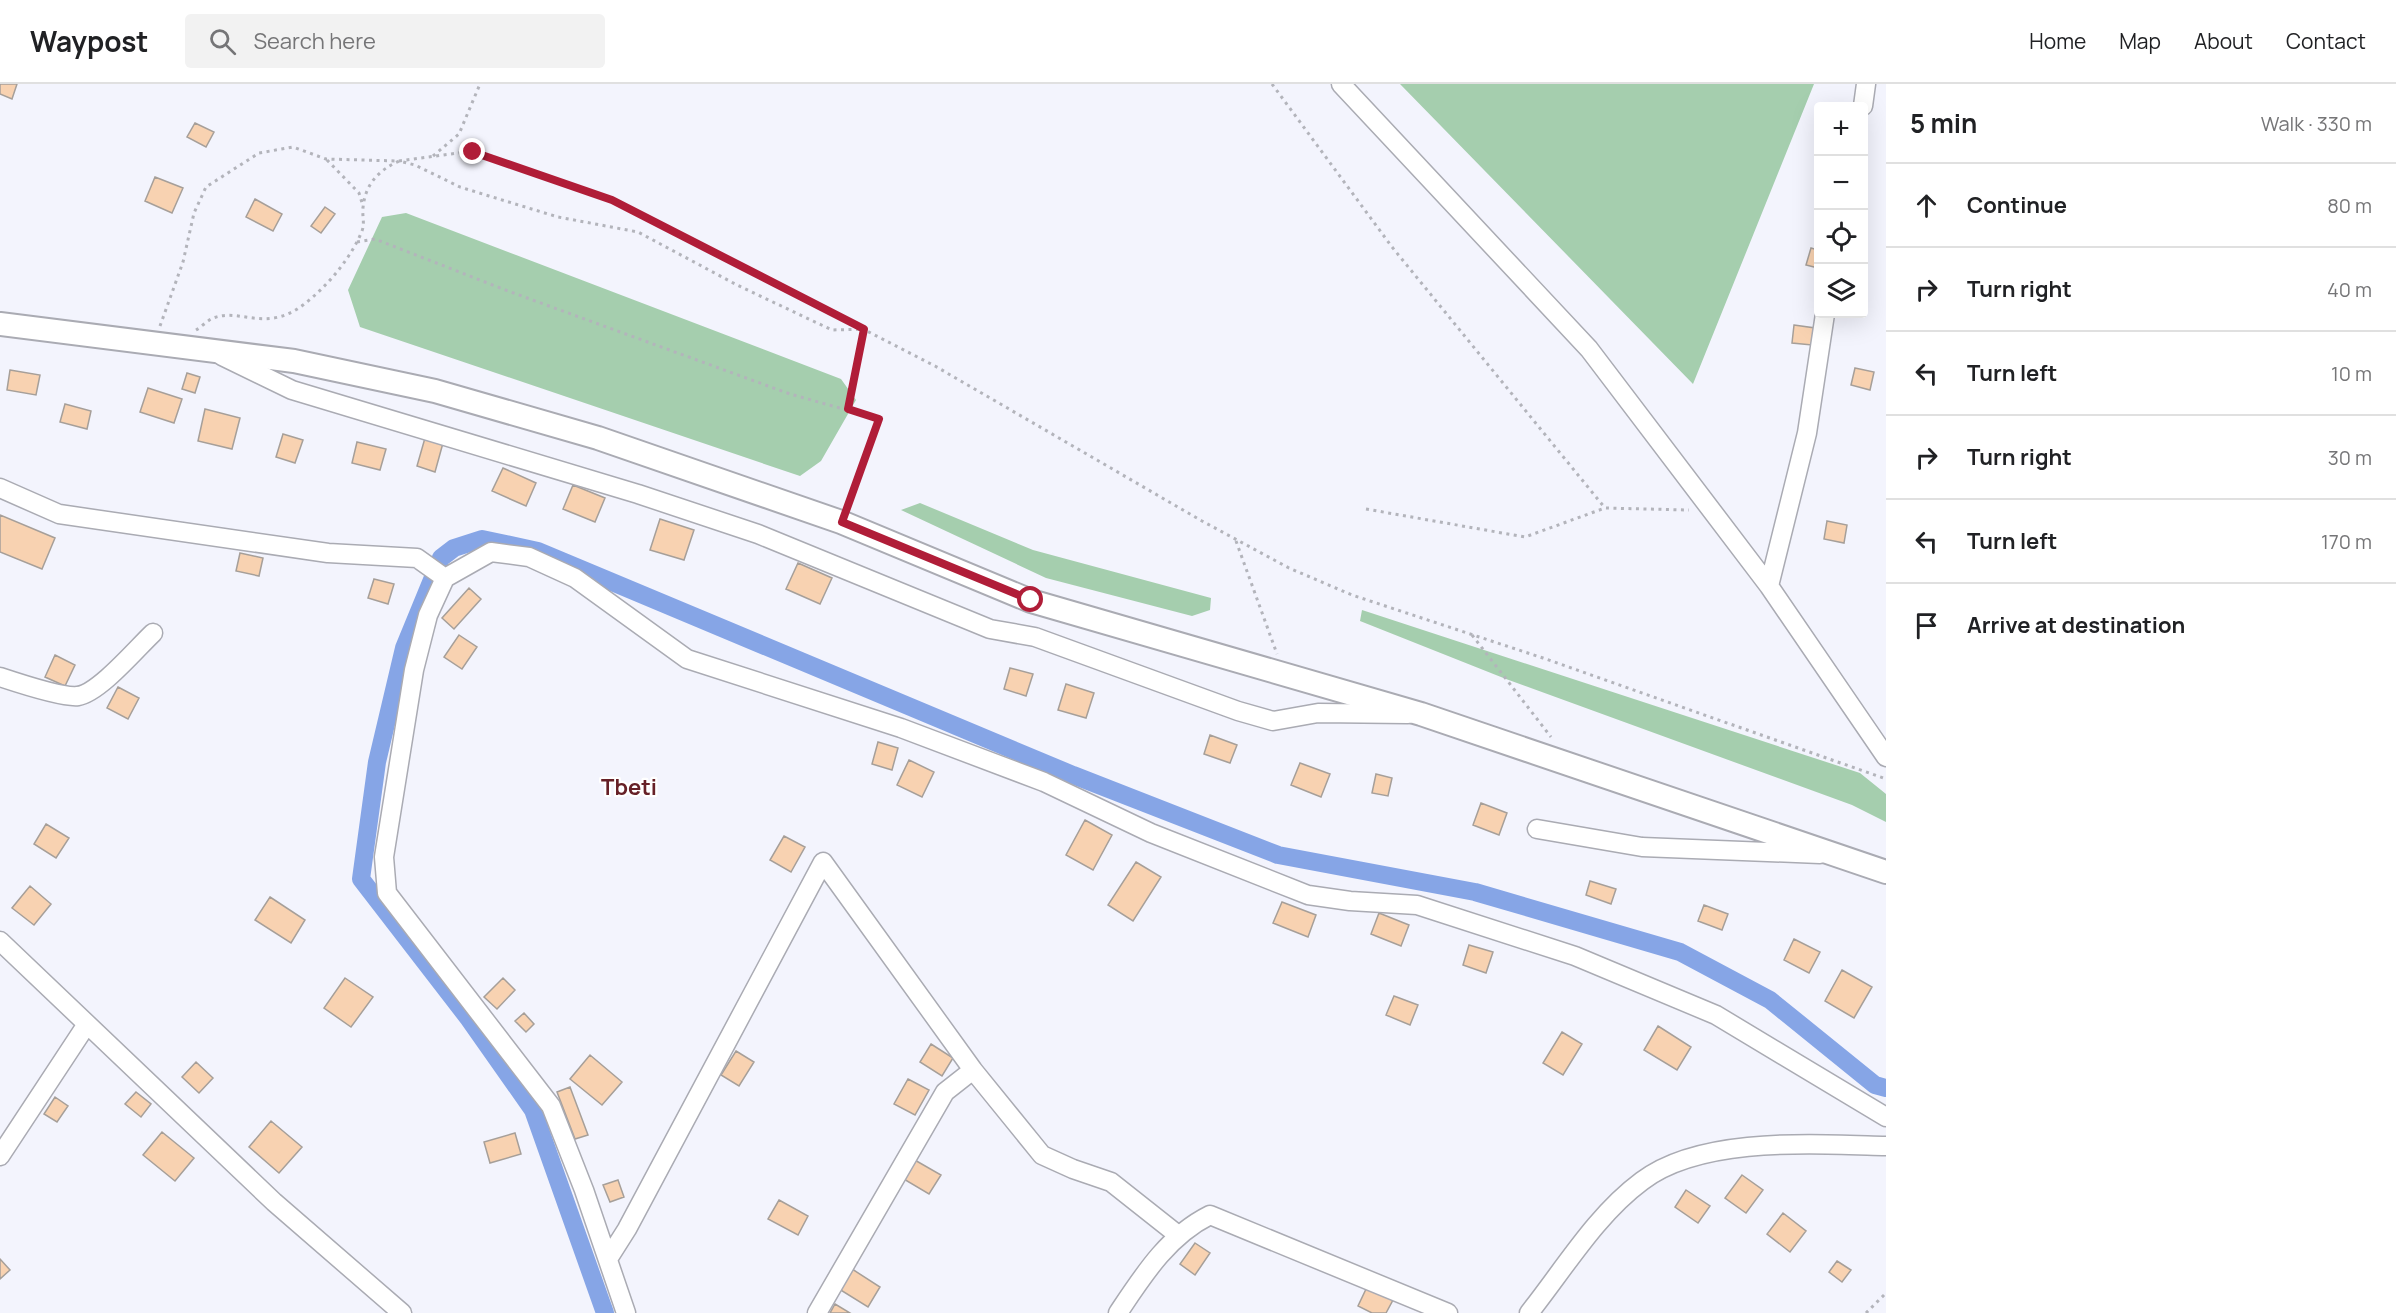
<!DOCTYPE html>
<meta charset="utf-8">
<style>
body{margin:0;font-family:Manrope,sans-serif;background:#f2f2f2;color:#202124}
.controls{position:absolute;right:18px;top:18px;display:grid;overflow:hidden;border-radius:6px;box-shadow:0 6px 24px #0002}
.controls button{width:54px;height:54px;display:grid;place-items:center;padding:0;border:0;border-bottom:2px solid #e0e0e0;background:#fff;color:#202124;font:30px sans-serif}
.stop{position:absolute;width:18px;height:18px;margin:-14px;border:4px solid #b01d38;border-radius:50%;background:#fff}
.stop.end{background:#b01d38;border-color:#fff;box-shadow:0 2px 6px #0008}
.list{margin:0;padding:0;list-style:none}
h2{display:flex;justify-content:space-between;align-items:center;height:78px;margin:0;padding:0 24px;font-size:26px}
h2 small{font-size:20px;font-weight:400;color:#757577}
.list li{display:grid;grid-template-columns:39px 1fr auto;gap:18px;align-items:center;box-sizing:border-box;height:84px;padding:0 24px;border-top:2px solid #e0e0e0}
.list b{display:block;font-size:22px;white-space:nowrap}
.list em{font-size:20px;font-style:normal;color:#757577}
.icon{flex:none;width:33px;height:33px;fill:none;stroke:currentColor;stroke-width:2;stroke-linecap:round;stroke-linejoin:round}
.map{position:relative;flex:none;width:1886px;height:1229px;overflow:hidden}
header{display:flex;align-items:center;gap:36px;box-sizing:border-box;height:84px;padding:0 30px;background:#fff;border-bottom:2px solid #e0e0e0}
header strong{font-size:28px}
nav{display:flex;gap:33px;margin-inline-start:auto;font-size:21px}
.search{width:420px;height:54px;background:#f2f2f2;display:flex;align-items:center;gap:15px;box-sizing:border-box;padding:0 21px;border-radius:6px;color:#757577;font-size:22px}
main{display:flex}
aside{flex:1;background:#fff}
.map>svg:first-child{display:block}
.green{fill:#a5ceae}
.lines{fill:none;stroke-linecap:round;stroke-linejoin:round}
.canal{stroke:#86a5e6;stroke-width:18}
.building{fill:#f8d2b1;stroke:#a69f99;stroke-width:1.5}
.minor-casing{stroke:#aaabb3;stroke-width:21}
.major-casing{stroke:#aaabb3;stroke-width:26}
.path{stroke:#b3b4bb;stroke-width:3;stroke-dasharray:3 4.5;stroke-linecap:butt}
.minor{stroke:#fff;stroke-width:18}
.major{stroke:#fff;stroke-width:22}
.route{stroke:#b01d38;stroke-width:8}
.labels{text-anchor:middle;stroke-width:4.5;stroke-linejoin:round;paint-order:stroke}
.quarter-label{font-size:22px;font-weight:bold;fill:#662027;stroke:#fff}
</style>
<header>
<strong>Waypost</strong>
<div class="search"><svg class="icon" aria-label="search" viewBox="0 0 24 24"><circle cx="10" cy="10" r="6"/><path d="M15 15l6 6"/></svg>Search here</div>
<nav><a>Home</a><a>Map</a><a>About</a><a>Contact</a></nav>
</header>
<main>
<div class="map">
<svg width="1886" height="1229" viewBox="0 0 1886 1229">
<rect width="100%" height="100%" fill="#f3f4fd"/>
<path class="green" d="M1400,0H1814L1693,300Z
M406,129L841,295L856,316L821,377L800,392L360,243L348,206L382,133Z
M920,419L1033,466L1211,514L1210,526L1192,532L1046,494L901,426Z
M1362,526L1860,689L1886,710V738L1852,721L1506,595L1360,537Z"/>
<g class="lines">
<path class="canal" d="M605,1229L533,1026L469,935L361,795L377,678L404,564L441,474L454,464L482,455L538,467L1073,691L1278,771L1475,808L1680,868L1770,916L1875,1001L1886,1004"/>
</g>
<path class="building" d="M0,0H17L12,15L0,10Z
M195,39L214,48L206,63L187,53Z
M155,93L183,104L172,129L145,117Z
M255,115L282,130L273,147L246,133Z
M325,123L335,130L321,149L311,142Z
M1811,164L1818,166V184L1806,181Z
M1794,241L1815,244L1812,261L1792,259Z
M1855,284L1874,288L1870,306L1851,301Z
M10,286L40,291L36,311L7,306Z
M187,289L200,293L195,309L182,305Z
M148,304L182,315L174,339L140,328Z
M65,320L91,327L87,345L60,338Z
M205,325L240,334L232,365L198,357Z
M283,350L303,356L295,379L276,373Z
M425,354L443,359L435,388L417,382Z
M357,358L386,365L380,386L352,379Z
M503,384L536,399L526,422L492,407Z
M573,401L605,414L595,438L563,425Z
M0,431L55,454L42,485L0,468Z
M660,435L694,446L684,476L650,466Z
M1827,437L1847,441L1844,459L1824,455Z
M240,469L263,474L259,492L236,487Z
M798,479L832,494L820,520L786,505Z
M374,495L394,500L388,520L368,514Z
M469,504L481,515L454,545L442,534Z
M459,551L477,563L462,585L444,573Z
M55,571L75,581L65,602L45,593Z
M1010,584L1033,590L1026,612L1004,605Z
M1066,600L1094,609L1086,634L1058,626Z
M118,603L139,614L128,635L107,624Z
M1210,651L1237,661L1230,679L1204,670Z
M878,658L898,664L892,686L872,680Z
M909,676L934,688L922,713L897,701Z
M1300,679L1330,690L1321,713L1291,701Z
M1376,690L1392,694L1388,712L1372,709Z
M1481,719L1507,729L1499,751L1473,741Z
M1085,736L1112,751L1093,786L1066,771Z
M46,740L69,754L56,774L34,760Z
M784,752L805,763L791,788L770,776Z
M1136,778L1161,793L1133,837L1108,821Z
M1590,797L1616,805L1611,820L1586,811Z
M30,802L51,820L34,841L12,824Z
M270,813L305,836L291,859L255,836Z
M1282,818L1316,831L1308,853L1273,839Z
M1704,821L1728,830L1722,846L1698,837Z
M1379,829L1409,841L1401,862L1371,850Z
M1794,855L1820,868L1809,889L1784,876Z
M1469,861L1493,868L1486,889L1463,881Z
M1842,886L1872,903L1854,934L1825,917Z
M345,894L373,913L351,943L324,924Z
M503,894L515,906L497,925L484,913Z
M1394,912L1418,921L1410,941L1386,931Z
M524,929L534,940L526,948L515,937Z
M1658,942L1691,963L1677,986L1644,966Z
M1562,948L1582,960L1563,991L1543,979Z
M931,960L953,974L942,992L920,978Z
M736,967L754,978L739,1002L721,991Z
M590,971L622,998L602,1021L570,995Z
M196,978L213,994L199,1009L182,993Z
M908,995L929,1006L915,1031L894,1020Z
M570,1003L588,1051L575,1055L557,1008Z
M136,1008L151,1020L141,1033L125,1020Z
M55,1013L68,1022L57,1038L44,1030Z
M271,1037L302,1063L279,1089L249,1063Z
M162,1048L194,1074L175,1097L143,1071Z
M515,1049L521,1070L490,1079L484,1058Z
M913,1075L941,1091L929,1110L902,1094Z
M1742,1091L1763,1106L1746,1129L1725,1114Z
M618,1096L624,1113L610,1118L603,1101Z
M1686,1106L1710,1122L1698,1139L1675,1123Z
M779,1116L808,1132L798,1151L768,1135Z
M1783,1129L1806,1147L1790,1168L1767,1150Z
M1195,1159L1210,1169L1195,1191L1180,1180Z
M0,1175L10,1186L0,1195Z
M1837,1177L1851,1186L1842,1198L1829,1188Z
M852,1185L880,1203L868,1223L839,1205Z
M1367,1203L1393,1216L1386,1229H1372L1358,1222Z
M835,1220L850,1229H830Z"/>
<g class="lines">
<defs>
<path id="minor" d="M1341,0L1589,265L1769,502L1886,673
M1863,22L1866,0
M222,272L292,306L638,410L758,450L990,545L1035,553L1238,627L1273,637L1318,629L1408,630
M0,404L59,430L328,469L417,474L445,494L428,531L414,586L384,773L387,809L551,1022L584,1106L626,1229
M445,494L491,468L529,473L575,494L687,575L901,644L1044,698L1151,749L1308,811L1350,817L1417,821L1575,872L1716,931L1886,1033
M1769,502L1807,349L1825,230
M0,593C15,598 63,614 78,612C99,609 136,565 153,549
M1537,745L1642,763L1820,770
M0,857L274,1118L402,1229
M0,1072L87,940
M608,1175L627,1145L823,778L973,986L1042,1071L1073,1085L1111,1098L1178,1151
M817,1229L945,1008L973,986
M1118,1229C1144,1190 1168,1152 1210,1131L1448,1229
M1529,1229C1564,1185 1596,1131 1642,1097C1701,1052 1814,1060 1886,1062"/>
<path id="major" d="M0,240L294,277L435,307L598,354L841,438L1031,517L1421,630L1886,788"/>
</defs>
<use href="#minor" class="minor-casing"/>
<use href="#major" class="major-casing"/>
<path class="path" d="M1272,0L1392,163L1605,424
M433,72L459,50L480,0
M327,76L359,109L363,122
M357,158L375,155L508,207L790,310L879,335L848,419
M160,242L183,178L194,129L206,103L259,69L293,63L326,75L399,77L473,67L612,116L935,282L1202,437L1289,484L1352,511L1543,574L1886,695
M196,246C201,243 206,238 211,235C239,222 264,250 303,221C327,203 351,174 362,147C365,139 362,132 363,124C365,100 379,86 399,77L415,81L460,103L489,112L558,133L638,148L737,201L832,246L865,245L848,325
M1366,425L1525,453L1605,424L1689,426
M1236,457L1277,570
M1472,551L1551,653
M1866,1229L1886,1209"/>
<use href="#minor" class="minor"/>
<use href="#major" class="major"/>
</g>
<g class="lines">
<path class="route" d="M473,68L612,116L864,245L848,325L879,335L842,438L1031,516"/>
</g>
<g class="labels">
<g class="quarter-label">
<text x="629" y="711">Tbeti</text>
</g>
</g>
</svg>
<div class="controls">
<button>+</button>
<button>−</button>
<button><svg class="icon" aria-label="locate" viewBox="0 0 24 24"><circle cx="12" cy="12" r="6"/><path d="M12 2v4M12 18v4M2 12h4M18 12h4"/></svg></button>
<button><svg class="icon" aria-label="layers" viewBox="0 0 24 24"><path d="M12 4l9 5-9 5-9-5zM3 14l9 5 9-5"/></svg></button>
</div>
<div class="stop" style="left:1031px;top:516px"></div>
<div class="stop end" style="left:473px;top:68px"></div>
</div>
<aside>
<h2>5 min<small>Walk · 330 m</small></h2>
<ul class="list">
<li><svg class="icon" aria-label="ahead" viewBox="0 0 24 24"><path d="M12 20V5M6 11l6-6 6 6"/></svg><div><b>Continue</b></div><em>80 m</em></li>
<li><svg class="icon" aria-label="right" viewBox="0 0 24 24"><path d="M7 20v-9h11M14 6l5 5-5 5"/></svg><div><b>Turn right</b></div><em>40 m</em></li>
<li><svg class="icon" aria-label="left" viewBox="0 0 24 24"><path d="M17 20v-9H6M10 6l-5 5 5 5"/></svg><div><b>Turn left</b></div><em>10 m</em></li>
<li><svg class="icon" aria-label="right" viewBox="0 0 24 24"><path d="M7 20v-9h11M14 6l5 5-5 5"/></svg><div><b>Turn right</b></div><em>30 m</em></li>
<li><svg class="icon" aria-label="left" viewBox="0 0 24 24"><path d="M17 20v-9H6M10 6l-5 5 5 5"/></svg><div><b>Turn left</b></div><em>170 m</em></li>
<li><svg class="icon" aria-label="arrive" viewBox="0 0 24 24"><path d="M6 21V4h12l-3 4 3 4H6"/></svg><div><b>Arrive at destination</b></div></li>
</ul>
</aside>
</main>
